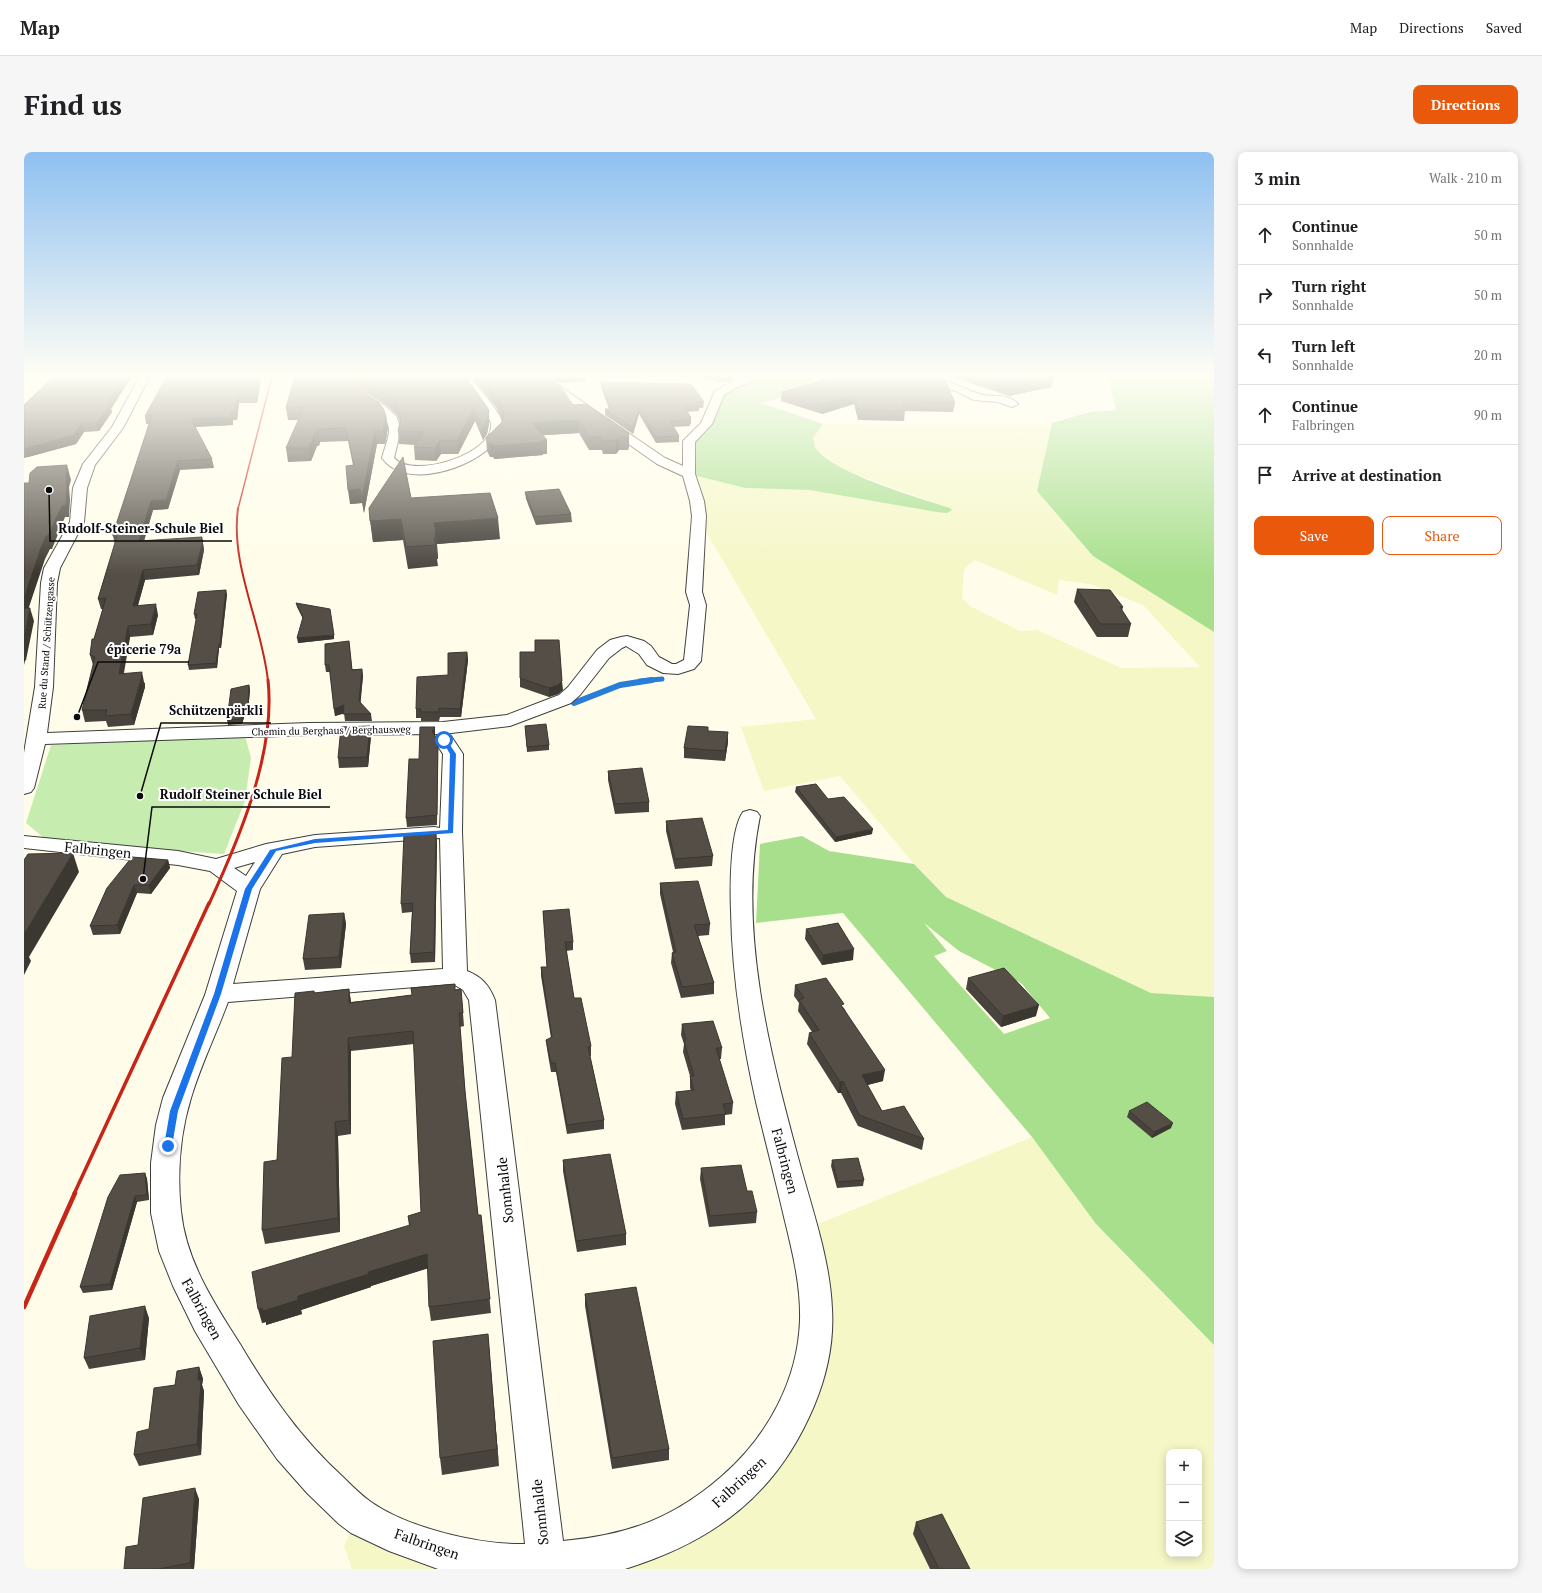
<!DOCTYPE html>
<meta charset="utf-8">
<style>
body{margin:0;font-family:"PT Serif",serif;background:#f6f6f6;color:#202124}
.controls{position:absolute;right:12px;bottom:12px;display:grid;overflow:hidden;border-radius:8px;box-shadow:0 2px 10px #0003}
.controls button{width:36px;height:36px;display:grid;place-items:center;padding:0;border:0;border-bottom:1px solid #e0e0e0;background:#fff;color:#202124;font:20px sans-serif}
.stop{position:absolute;width:12px;height:12px;margin:-9px;border:3px solid #1a73e8;border-radius:50%;background:#fff}
.stop.end{background:#1a73e8;border-color:#fff;box-shadow:0 1px 4px #0008}
.list{margin:0;padding:0;list-style:none}
h2{display:flex;justify-content:space-between;align-items:center;height:52px;margin:0;padding:0 16px;font-size:17px}
h2 small{font-size:13px;font-weight:400;color:#757577}
.list li{display:grid;grid-template-columns:26px 1fr auto;gap:12px;align-items:center;box-sizing:border-box;height:60px;padding:0 16px;border-top:1px solid #e0e0e0}
.list b{display:block;font-size:15px;white-space:nowrap}
.list p{margin:0;font-size:13px;white-space:nowrap;color:#757577}
.list em{font-size:13px;font-style:normal;color:#757577}
.actions{display:flex;gap:8px;padding:12px 16px}
.actions a{flex:1;padding:9px 0;border:1px solid #ea580c;border-radius:8px;text-align:center;font-size:14px;color:#ea580c}
.actions .main{background:#ea580c;color:#fff}
.icon{flex:none;width:22px;height:22px;fill:none;stroke:currentColor;stroke-width:2;stroke-linecap:round;stroke-linejoin:round}
.map{position:relative;flex:none;width:1190px;height:1417px;overflow:hidden;border-radius:8px}
header{display:flex;align-items:center;gap:24px;box-sizing:border-box;height:56px;padding:0 20px;background:#fff;border-bottom:1px solid #e0e0e0}
header strong{font-size:19px}
nav{display:flex;gap:22px;margin-inline-start:auto;font-size:14px}
.intro{display:flex;align-items:center;justify-content:space-between;box-sizing:border-box;height:96px;padding:0 24px}
h1{margin:0;font-size:28px}
.button{padding:10px 18px;border-radius:8px;background:#ea580c;color:#fff;font-size:14px;font-weight:700}
main{display:flex;gap:24px;padding:0 24px}
aside{flex:1;background:#fff;border-radius:8px;box-shadow:0 2px 10px #0003}
.map>svg:first-child{display:block}
.farmland{fill:#f5f7c6;fill-rule:evenodd}
.green{fill:#c7ecaf}
.forest{fill:#a8df8d;fill-rule:evenodd}
.lines{fill:none;stroke-linecap:round;stroke-linejoin:round}
.stream-far1{stroke:#297dd9;stroke-width:5}
.stream{stroke:#297dd9;stroke-width:6}
.minor-casing{stroke:#3e3e3e;stroke-width:2}
.minor{fill:#fff;fill-rule:evenodd}
.rail-far4{stroke:#c62518;stroke-width:1.5}
.rail-far3{stroke:#c62518;stroke-width:2}
.rail-far2{stroke:#c62518;stroke-width:3}
.rail-far1{stroke:#c62518;stroke-width:3.5}
.rail{stroke:#c62518;stroke-width:4.5}
.wall{fill:#48433c}
.shaded-wall{fill:#3b3731}
.building{fill:#544e46;stroke:#3b3731}
.route{fill:#1a73e8}
.labels{text-anchor:middle;stroke-width:4;stroke-linejoin:round;paint-order:stroke}
.far-street-label{font-size:10px;fill:#0b0b0b;stroke:#fff}
.near-street-label{font-size:14px;fill:#0b0b0b;stroke:#fff}
.leader{fill:none;stroke:#0b0b0b;stroke-width:1.5}
.callout-dot{fill:#0b0b0b;stroke:#fff;stroke-width:1.5}
.callout-label{font-size:13px;text-anchor:middle;font-weight:bold;fill:#0b0b0b;stroke:#fff;stroke-width:4;stroke-linejoin:round;paint-order:stroke}
</style>
<header>
<strong>Map</strong>
<nav><a>Map</a><a>Directions</a><a>Saved</a></nav>
</header>
<div class="intro"><h1>Find us</h1><a class="button">Directions</a></div>
<main>
<div class="map">
<svg width="1190" height="1417" viewBox="0 0 1190 1417">
<rect width="100%" height="100%" fill="#fffde9"/>
<path class="farmland" d="M799,272L858,273H1022L1027,274L1013,339L1069,404L1190,480V845L1127,841L922,745L890,712L816,624L740,639L717,575L792,567L682,380L665,322L721,336L786,338L926,356L822,319L802,305L791,295L789,286ZM951,408L1033,443L1035,428L1066,432L1119,453L1176,515L1097,516L1013,478L996,479L946,454L938,446L940,418L945,412Z
M1008,985L1072,1072L1190,1193V1417H328L320,1394L334,1364L448,1407L673,1367L783,1228L779,1078ZM1145,1300H1175V1402H1145Z"/>
<path class="green" d="M221,584L227,606L221,649L200,702L25,690L2,671L27,593Z"/>
<path class="forest" d="M733,224H784L794,236L737,251L799,272L789,286C790,288 790,293 791,295C807,321 896,346 926,356L928,358L923,361L913,360L786,338L721,336L665,322V289L682,272L695,241L709,233Z
M1084,224H1190V480L1069,404L1013,339L1028,271L1066,260L1092,258Z
M778,684L805,699L890,712L922,745L1127,841L1190,845V1193L1072,1072L1008,985L819,761L732,771L736,692ZM900,771L935,799L997,831L1026,866L980,882L910,804L923,799Z"/>
<g class="lines">
<path class="stream-far1" d="M616,529L638,527"/>
<path class="stream" d="M550,551L596,533L628,528"/>
<defs>
<path id="minor" d="M116,224H126L99,276L71,313L63,336L60,370L36,416L33,431L29,535L23,581L285,571L419,570L483,563L535,543L544,535L573,498L586,488L597,485L603,484L620,489L627,494L635,505L648,512H652L660,508L666,453L662,440L668,364L666,349L659,324L633,312L520,233L503,226L502,224H516L528,229L641,306L659,314V289L677,271L691,239L705,231L724,224H738L737,226L713,235L700,243L688,272L671,290V322L680,349L682,364L678,440L682,453L677,509L670,517L654,522L639,521L623,513L615,502L602,494L598,496L585,506L556,543L547,551L486,574L419,582L285,583L21,592L10,636L7,640L0,642V601L11,535L17,431L20,416L46,370L49,336L59,312L88,275Z
M305,224H316L331,236L361,254L372,264L377,277L370,306C390,328 471,301 467,272C465,260 442,235 435,224H445C453,234 480,263 479,275C479,281 474,287 470,291C449,316 381,339 358,306C360,297 366,284 365,276C362,254 317,243 305,224Z
M892,224C917,224 932,234 955,242C967,246 984,240 994,252L988,255L974,250L950,248L934,240L893,226Z
M420,582L427,584L439,602L438,680L443,819C458,825 465,833 471,848L539,1389C603,1383 649,1367 698,1324C743,1285 774,1229 776,1168C777,1133 768,1098 760,1065C751,1026 741,988 732,950C718,887 708,823 707,759C706,735 706,678 719,660L726,658L733,660L736,664C713,777 746,901 775,1009C788,1057 806,1107 808,1157C810,1190 803,1223 790,1254C753,1342 691,1389 601,1417H414L365,1399L327,1381L315,1372L283,1341L253,1307L215,1253L171,1179L149,1134L135,1099L127,1061V1011L132,973L139,946L181,843L213,739L186,719L154,713L0,696V684L154,699L192,707L242,692L291,683L410,675L416,676L419,602L410,588L413,584ZM416,686L419,817L209,832L236,737L258,702L291,695ZM231,710L222,724L210,716ZM429,832L439,838L445,848L501,1392C455,1393 384,1376 347,1350C337,1343 328,1334 319,1325C277,1287 245,1241 216,1192C190,1151 162,1109 157,1059C153,1022 156,982 167,946C177,913 192,882 204,850Z"/>
</defs>
<use href="#minor" class="minor-casing"/>
<use href="#minor" class="minor"/>
<path class="rail-far4" d="M214,357L248,224"/>
<path class="rail-far3" d="M214,356C206,414 238,471 244,529"/>
<path class="rail-far2" d="M185,752C215,687 252,601 244,528"/>
<path class="rail-far1" d="M50,1042L185,751"/>
<path class="rail" d="M0,1155L51,1041"/>
</g>
<path class="wall" d="M0,224H108L87,257L88,260L75,279L60,280L52,292L4,305L0,306V253L29,225Z
M271,224L362,264L364,276L361,292H353L340,361L338,351L326,352L329,313L324,289L296,290L295,294H293L287,309L264,310L262,296L275,268H264L262,256Z
M318,224H441L465,259V272L463,282L459,288L451,269L434,302H417L412,309L391,308L390,295L391,293L375,292L374,279L376,270L373,263L362,253L332,235Z
M447,224H561L562,229L533,231L526,227L549,253L605,281V294L604,298H595L592,302H579L578,298H565L555,281L518,283L523,302H519V303L470,307L469,305H466L463,299L462,286L478,270V267L472,255Z
M675,224H709V228L703,230H695Z
M814,224H915V226L931,251L929,260L881,259L880,269L834,268L830,252L798,262L757,249L758,240Z
M925,224H1030L1027,235L985,244Z
M237,227L233,251H215L213,268H209V273L171,275L188,307L190,316L156,318L144,357L129,358L120,389L178,385L180,398L175,423L121,428L114,453L134,463L129,483L106,485L100,521L121,531V535L110,573L84,575L82,569L61,570L58,558L69,513L66,503L70,487L79,457H77L74,447L91,392L89,384L125,272H122L121,264Z
M577,230L680,250L679,256H675V259L663,260L667,266V272H666V274L649,275L655,284V290L632,291L615,262L609,282L581,263V257H585L577,235Z
M501,340L547,362L548,370L512,373L502,347Z
M387,346L476,387L413,392L414,403V407H413L414,414L384,417L379,388L349,390L345,356Z
M1053,437L1099,455L1098,459L1107,472L1104,485H1073L1050,450Z
M203,442L197,496H195L193,516L165,518L164,513L173,467H171L170,462Z
M272,451L310,487L274,491L279,467L273,455Z
M325,489L328,517H338L339,524L336,551L347,562L348,569H321L320,561L311,564L306,520H302L301,513Z
M443,500L444,508L437,565H416L415,569H397V566H392V557L424,523Z
M496,526L539,538L534,542L525,545L496,535Z
M225,533L226,538L224,559H222L218,572L204,573L203,568Z
M501,574L525,593V598L503,600Z
M684,579L704,590L701,609L660,606V596Z
M347,584L344,615L315,616L314,606Z
M411,584L414,598L413,673L383,675L382,666L395,607Z
M584,619L625,650V660L591,662L584,628Z
M772,635L804,647L848,682L811,690L771,640Z
M642,669L689,704L688,714L651,717L642,679Z
M413,689L411,810L387,811L386,802L388,760L378,761L377,752Z
M144,708L146,716L127,742L113,741L96,782L69,783L66,774L83,736Z
M636,731L686,772L685,783L674,784L690,831V842L657,846L647,811L648,801L649,800L636,742Z
M519,759L549,790V798L542,799L550,846L567,894V904H566L580,968V977L543,982L532,920H527L523,897L522,888L527,886L517,824V815H523Z
M320,761L322,772L317,816L281,818L279,807Z
M782,777L829,808L798,813L781,787Z
M944,826L1012,864L977,875L942,837Z
M771,833L820,856L859,929L843,933L858,959L900,987L898,998L834,974L817,941H814L783,892L785,881L788,880L774,859L775,851L770,844Z
M325,837L327,850L388,843L437,837L440,874L436,875L442,949L454,1063H457L467,1161L407,1169L405,1155L404,1116L347,1134V1135L277,1158L278,1162L242,1173V1170L238,1171L385,1074L384,1064L397,1060L390,892L327,899V982L314,984L316,1080L241,1092L238,1078L253,1008L268,905L290,839L291,841Z
M658,872L698,896L697,907H695L709,951L708,962L701,963V973L658,978L651,952L652,940L667,939L666,936V924L659,900L660,892L657,883Z
M1105,959L1147,976L1128,986L1103,965Z
M539,1008L602,1082V1093L553,1100L539,1019Z
M808,1008L840,1028L839,1034L813,1036L807,1014Z
M677,1016L723,1039L733,1060L732,1071L685,1075L676,1027Z
M121,1021L123,1027L125,1048L113,1050L88,1138L59,1141L56,1135Z
M561,1142L645,1297V1308L588,1317L561,1154Z
M125,1166L121,1208L65,1217L60,1206Z
M464,1182L475,1314L418,1323L416,1306Z
M175,1215L179,1227L178,1233L180,1239L177,1303L115,1314L110,1303L151,1233Z
M175,1347L170,1417H100L114,1393Z
M892,1370L946,1417H906L889,1382Z"/>
<path class="shaded-wall" d="M101,224H108L87,257L88,260L75,279L73,271L83,252Z
M235,224H236L237,227L233,251L231,243Z
M533,224H561L562,229L533,231Z
M704,224H709V228L703,230Z
M1030,224L1027,235L985,244L987,233Z
M213,243L215,251L213,268L211,260Z
M831,243L830,252L798,262L799,252Z
M450,256L451,269L434,302L433,289Z
M615,256V262L609,282V276Z
M465,259V272L463,282L459,288L458,275Z
M208,260L209,268V273L168,275L167,267Z
M362,264L364,276L361,292L359,279Z
M555,268V281L509,284L508,271Z
M58,271L60,280L52,292L4,305L2,297Z
M294,277L296,290L295,294L293,281Z
M351,279L353,292L340,361L338,347Z
M291,281L293,294L287,309L285,296Z
M605,281V294L604,298V285Z
M595,285V298L592,302V288Z
M416,288L417,302L412,309L411,296Z
M523,288V302H519V303L470,307L469,294Z
M465,292H469V305H466Z
M154,309L156,318L144,357L129,358L117,399L115,389L127,349Z
M43,313L47,328L45,335L46,348L45,365H41L28,397H26L21,407L0,470V446L17,395L22,384L42,323V317Z
M336,337L338,351L326,352L324,338Z
M474,366L476,387L413,392L412,381L410,371Z
M377,367L379,388L349,390L346,369Z
M178,385L180,398L175,423L173,413Z
M119,418L121,428L111,464L109,454Z
M202,438L203,442L197,496L196,492Z
M132,452L134,463L129,483L127,472Z
M6,456L10,469L2,508L1,509L0,513V486Z
M104,474L106,485L97,533L95,522Z
M310,483V487L274,491L273,486Z
M195,492V496L193,516L192,511Z
M443,500L444,508L437,565L436,557Z
M338,517L339,524L336,557L335,549Z
M118,520L121,535L110,573L107,562Z
M538,529L539,538L534,542L525,545V536Z
M225,533L226,538L224,559V554Z
M320,553L322,561L311,564L310,557Z
M222,554V559L218,572L217,567Z
M346,574L347,584L344,615L343,605Z
M411,575V584L408,588V579Z
M704,580V590L701,609V599Z
M849,677L848,682L811,690L812,685Z
M412,680L413,689L411,810L410,800Z
M49,701L55,720L5,805L7,809L0,823V782Z
M144,708L146,716L127,742L125,733Z
M110,733L113,741L96,782L93,773Z
M320,761L322,772L317,816L315,805Z
M830,797L829,808L798,813L799,803Z
M325,837L327,850L325,851Z
M1015,853L1012,864L977,875L979,864Z
M324,886L327,899V982L325,968Z
M861,918L859,929L836,935L838,923Z
M819,929L817,941H814L816,930Z
M311,970L314,984L316,1080L314,1066Z
M1149,971L1147,976L1128,986L1130,980Z
M121,1021L123,1027L125,1048L123,1043Z
M111,1044L113,1050L88,1138L86,1132Z
M403,1102L405,1116L347,1134V1135L277,1158L278,1162L242,1173V1170L238,1171L234,1157L344,1120Z
M121,1154L125,1166L121,1208L116,1196Z
M464,1182L465,1199L475,1314L473,1297Z
M175,1215L179,1227L178,1233L180,1239L177,1303L173,1292Z
M171,1336L175,1347L170,1417H168L166,1411Z"/>
<path class="building" d="M30,224H101L83,252H86L73,271H58L50,283L0,297V253Z
M143,224H235L231,243H213L211,260H208L207,265L167,267L188,307L154,309L142,348L127,349L115,389L178,385L177,388H179L173,413L119,418L109,454L132,452L127,472L104,474L95,522L118,520L117,524H118L107,562L81,564L83,558H58L71,505L66,503L68,487H70L82,446L74,447L93,384H89V382L128,263L121,264Z
M271,224H314L354,250L359,256L362,264L359,279H351L338,347L336,337L324,338L322,314L330,313L322,276L294,277L293,281H291L285,296H262L280,255L262,256Z
M332,224H441L463,255L465,259L463,269L458,275L450,256L433,289L416,288L411,296L390,295L400,280L374,279L377,265L372,250L360,240Z
M456,224H521L536,234L549,253L562,252L605,281L604,285H595L592,288L579,289L577,285H565L555,268L508,271L523,288L518,289L519,290L469,294V292H465L462,286L478,270L480,262L479,257L471,243Z
M814,224H910L921,228L931,251L877,249L881,259L835,258L831,243L799,252L758,240Z
M960,224H1029L987,233Z
M577,230L667,232L680,250H673L675,253L660,254L667,266H665L666,268L646,269L655,284L632,285L615,256L609,276L581,257H587Z
M379,305L387,346L466,341L474,366L410,371L412,381H411L412,386H410L412,393L382,395L377,367L346,369L345,356Z
M43,313L42,317H44L42,323L43,336L42,353L38,354L24,384H22L17,395L0,446V331H5L6,321L13,315Z
M535,337L547,362L511,365L501,340Z
M1053,437L1086,438L1099,455H1096L1107,472H1076Z
M202,438L196,492H195L192,511L164,513L173,462H170L174,440Z
M272,451L306,457L310,483L273,486L279,465Z
M0,456H6L0,486Z
M511,488H535L538,529L534,533L525,536L496,526V500H511Z
M325,489L328,518L338,517L335,549L347,562H319L320,553L310,557L305,513H301V492Z
M443,500L436,557L415,556V560H397V557H392L393,525L424,523V501Z
M225,533L224,554H222L217,567L203,568L207,537Z
M522,572L525,593L503,595L501,574Z
M346,574L343,605L314,606L317,575Z
M664,574L684,575V579L704,580L701,599L660,596Z
M396,575H411L408,579L414,589L413,663L382,666L385,607H395Z
M618,616L625,650L591,652L584,619Z
M792,632L804,647L820,645L849,677L812,685L772,635Z
M678,666L689,704L651,707L642,669Z
M412,680L410,800L386,802L389,751L377,752L380,682Z
M49,701L0,782V708L4,702Z
M108,705L144,708L125,733H110L93,773L66,774L83,736Z
M674,729L686,772L670,773L690,831L658,835L648,801L652,800L636,731Z
M545,757L549,790H541L550,846H557L567,894L564,895L580,968L543,973L531,911H527L522,888L528,885L517,815H523L519,759Z
M320,761L315,805L279,807L285,763Z
M814,771L830,797L799,803L782,777Z
M980,816L1015,853L979,864L944,826Z
M802,826L820,852L817,853L861,918L838,923L858,959L880,954L900,987L835,963L819,929L816,930L785,881L795,878L775,848L780,846L771,833Z
M431,832V838L437,837L439,861H435L441,939L454,1063H457L466,1147L405,1155L403,1102L344,1120L345,1122L274,1144V1148L239,1159L238,1156L234,1157L228,1120L386,1073L384,1064L397,1060L389,879L324,886L325,968L311,970L314,1066L238,1078L240,1010L253,1008L258,906L268,905L271,841L290,839V841L325,837V851L388,843L387,836Z
M689,869L698,896H692L709,951L699,952L702,962L659,967L652,940L670,938L666,924H670L660,889L662,888L658,872Z
M1123,950L1149,971L1130,980L1105,959Z
M586,1002L602,1082L552,1089L539,1008Z
M834,1006L840,1028L814,1030L808,1008Z
M717,1013L723,1039H728L733,1060L686,1064L677,1016Z
M121,1021L123,1043L111,1044L86,1132L56,1135L84,1045L96,1023Z
M612,1135L645,1297L588,1306L561,1142Z
M121,1154L116,1196L60,1206L66,1164Z
M464,1182L473,1297L416,1306L409,1189Z
M175,1215L174,1228H177L173,1292L110,1303L113,1280L125,1277L130,1236L151,1233L153,1219Z
M171,1336L166,1411L134,1417H100L102,1395L114,1393L119,1346Z
M918,1362L946,1417H915L892,1370Z"/>
<linearGradient id="sky" x2="0" y2="1"><stop stop-color="#8ec0f0"/><stop offset="0.53" stop-color="#fffef5"/><stop offset="1" stop-color="#fffef5" stop-opacity="0"/></linearGradient>
<rect width="1190" height="422" fill="url(#sky)"/>
<path class="route" d="M418,587H422L432,602L429,681L291,691L252,699L228,737L197,842L154,959L148,994L144,997L141,996L140,994L146,959L190,842L221,737L246,698L291,687L424,678L426,602L418,588Z"/>
<g class="labels">
<g class="far-street-label">
<text transform="translate(22 491) rotate(-86)" y="4">Rue du Stand / Schützengasse</text>
<text transform="translate(307 578) rotate(-1)" y="4">Chemin du Berghaus / Berghausweg</text>
</g>
<g class="near-street-label">
<text transform="translate(74 698) rotate(6)" y="5">Falbringen</text>
<text transform="translate(761 1009) rotate(75)" y="5">Falbringen</text>
<text transform="translate(481 1038) rotate(-96)" y="5">Sonnhalde</text>
<text transform="translate(178 1157) rotate(61)" y="5">Falbringen</text>
<text transform="translate(715 1330) rotate(-43)" y="5">Falbringen</text>
<text transform="translate(516 1360) rotate(-96)" y="5">Sonnhalde</text>
<text transform="translate(403 1392) rotate(19)" y="5">Falbringen</text>
</g>
</g>
<path class="leader" d="M25 338L26 389H208M53 565L74 510H165M116 644L137 571H247M119 727L128 655H306"/>
<g class="callout-dot">
<circle cx="25" cy="338" r="4"/>
<circle cx="53" cy="565" r="4"/>
<circle cx="116" cy="644" r="4"/>
<circle cx="119" cy="727" r="4"/>
</g>
<g class="callout-label">
<text x="117" y="381">Rudolf-Steiner-Schule Biel</text>
<text x="120" y="502">épicerie 79a</text>
<text x="192" y="563">Schützenpärkli</text>
<text x="217" y="647">Rudolf Steiner Schule Biel</text>
</g>
</svg>
<div class="controls">
<button>+</button>
<button>−</button>
<button><svg class="icon" aria-label="layers" viewBox="0 0 24 24"><path d="M12 4l9 5-9 5-9-5zM3 14l9 5 9-5"/></svg></button>
</div>
<div class="stop" style="left:420px;top:588px"></div>
<div class="stop end" style="left:144px;top:994px"></div>
</div>
<aside>
<h2>3 min<small>Walk · 210 m</small></h2>
<ul class="list">
<li><svg class="icon" aria-label="ahead" viewBox="0 0 24 24"><path d="M12 20V5M6 11l6-6 6 6"/></svg><div><b>Continue</b><p>Sonnhalde</p></div><em>50 m</em></li>
<li><svg class="icon" aria-label="right" viewBox="0 0 24 24"><path d="M7 20v-9h11M14 6l5 5-5 5"/></svg><div><b>Turn right</b><p>Sonnhalde</p></div><em>50 m</em></li>
<li><svg class="icon" aria-label="left" viewBox="0 0 24 24"><path d="M17 20v-9H6M10 6l-5 5 5 5"/></svg><div><b>Turn left</b><p>Sonnhalde</p></div><em>20 m</em></li>
<li><svg class="icon" aria-label="ahead" viewBox="0 0 24 24"><path d="M12 20V5M6 11l6-6 6 6"/></svg><div><b>Continue</b><p>Falbringen</p></div><em>90 m</em></li>
<li><svg class="icon" aria-label="arrive" viewBox="0 0 24 24"><path d="M6 21V4h12l-3 4 3 4H6"/></svg><div><b>Arrive at destination</b></div></li>
</ul>
<div class="actions"><a class="main">Save</a><a>Share</a></div>
</aside>
</main>
